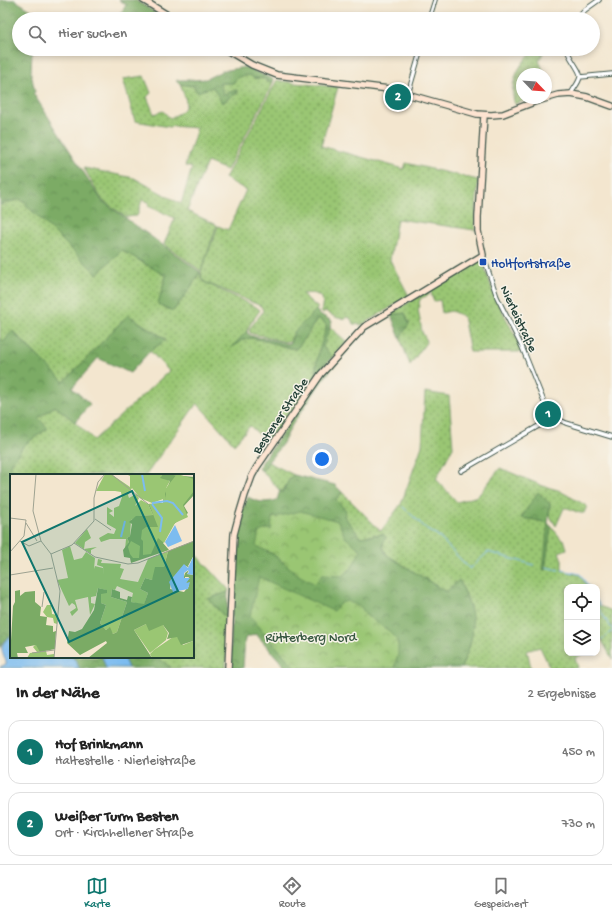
<!DOCTYPE html>
<html lang="de">
<meta charset="utf-8">
<style>
body{margin:0;font-family:"Gochi Hand",sans-serif;background:#f2f2f2;color:#222}
.controls{position:absolute;right:12px;bottom:12px;display:grid;overflow:hidden;border-radius:8px;box-shadow:0 2px 6px #0003}
.controls button{width:36px;height:36px;display:grid;place-items:center;padding:0;border:0;border-bottom:1px solid #e0e0e0;background:#fff;color:#222;font:20px sans-serif}
.compass{position:absolute;left:516px;top:68px;width:36px;height:36px;border-radius:50%;background:#fff;box-shadow:0 2px 6px #0003;rotate:115deg}
.you{position:absolute;left:322px;top:459px;width:14px;height:14px;margin:-10px;border:3px solid #fff;border-radius:50%;background:#1a73e8;box-shadow:0 0 0 6px #1a73e833}
.badge{display:grid;place-items:center;width:26px;height:26px;border-radius:50%;background:#0f766e;color:#fff;font-size:13px;font-weight:700}
.pin{position:absolute;translate:-50% -50%;border:2px solid #fff;box-shadow:0 1px 4px #0006}
.list{margin:0;padding:0;list-style:none}
h2{display:flex;justify-content:space-between;align-items:center;height:52px;margin:0;padding:0 16px;font-size:17px}
h2 small{font-size:13px;font-weight:400;color:#767676}
.list li{display:grid;grid-template-columns:26px 1fr auto;gap:12px;align-items:center;box-sizing:border-box;height:64px;margin:0 8px 8px;padding:0 8px;border:1px solid #e0e0e0;border-radius:12px}
.list b{display:block;font-size:15px;white-space:nowrap}
.list p{margin:0;font-size:13px;white-space:nowrap;color:#767676}
.list em{font-size:13px;font-style:normal;color:#767676}
.icon{flex:none;width:22px;height:22px;fill:none;stroke:currentColor;stroke-width:2;stroke-linecap:round;stroke-linejoin:round}
.map{position:relative;flex:none;width:612px;height:668px;overflow:hidden}
.search{position:absolute;background:#fff;box-shadow:0 2px 6px #0003;left:12px;right:12px;top:12px;height:44px;display:flex;align-items:center;gap:10px;box-sizing:border-box;padding:0 14px;border-radius:22px;color:#767676;font-size:15px}
.sheet{height:196px;background:#fff}
nav{display:flex;justify-content:space-around;align-items:center;box-sizing:border-box;height:56px;border-top:1px solid #e0e0e0;background:#fff;font-size:11px;color:#767676}
nav a{display:grid;justify-items:center;gap:2px}
nav .on{color:#0f766e}
.map>svg:first-child{display:block}
.grass{fill:url(#grass-dots);stroke:#5c8254}
.forest{fill:url(#forest-crowns);stroke:#4d744c;fill-rule:evenodd}
.park{fill:url(#park-crowns);stroke:#5c8254}
.water{fill:#7cbcf0;stroke:#4e7c92}
.lines{fill:none;stroke-linecap:round;stroke-linejoin:round}
.stream{stroke:#7cbcf0;stroke-width:1}
.street-casing{stroke:#3f564b;stroke-width:5.5}
.secondary-casing{stroke:#3f564b;stroke-width:8}
.street{stroke:#fff;stroke-width:3.5}
.secondary{stroke:#fde4d1;stroke-width:5.5}
.transit-dot{fill:#1a4fb4;stroke:#f7f3e8;stroke-width:1.5}
.labels{text-anchor:middle;stroke-width:3;stroke-linejoin:round;paint-order:stroke}
.transit-label{font-size:13px;fill:#164399;stroke:#f7f3e8;text-anchor:start}
.street-label{font-size:13px;fill:#1f3d34;stroke:#f7f3e8}
.park-label{font-size:13px;fill:#385841;stroke:#f7f3e8}
.inset-river{fill:none;stroke:#7cbcf0;stroke-width:2}
.inset-road{fill:none;stroke:#9ea291;stroke-width:1}
.view{fill:#0f766e;fill-opacity:0.15;stroke:#0f766e;stroke-width:2}
.inset-edge{fill:none;stroke:#1f3d34;stroke-width:2}
</style>
<div class="map">
<svg width="612" height="668" viewBox="0 0 612 668">
<defs>
<pattern id="grass-dots" width="8" height="8" patternUnits="userSpaceOnUse"><rect width="8" height="8" fill="#9ac673"/><path d="M2 2h.1M6 6h.1" fill="none" stroke="#7da25f" stroke-width="1.8" stroke-linecap="round"/></pattern>
<pattern id="forest-crowns" width="20" height="18" patternUnits="userSpaceOnUse"><rect width="20" height="18" fill="#7bab65"/><path d="M2 6a3 3 0 1 1 6 0M12 15a3 3 0 1 1 6 0" fill="none" stroke="#648c54"/></pattern>
<pattern id="park-crowns" width="20" height="18" patternUnits="userSpaceOnUse"><rect width="20" height="18" fill="#9ac673"/><path d="M2 6a3 3 0 1 1 6 0M12 15a3 3 0 1 1 6 0" fill="none" stroke="#7da25f"/></pattern>
</defs>
<rect width="100%" height="100%" fill="#f7f3e8"/>
<filter id="ink" filterUnits="userSpaceOnUse"><feTurbulence type="fractalNoise" baseFrequency=".025" numOctaves="2"/><feDisplacementMap in="SourceGraphic" scale="8" xChannelSelector="R" yChannelSelector="G"/><feConvolveMatrix kernelMatrix="1 2 1 2 8 2 1 2 1" color-interpolation-filters="sRGB"/></filter>
<filter id="wash" filterUnits="userSpaceOnUse"><feTurbulence type="fractalNoise" baseFrequency=".012" numOctaves="4" result="noise"/><feDisplacementMap in="SourceGraphic" scale="16" xChannelSelector="R" yChannelSelector="G"/><feGaussianBlur stdDeviation="0.9" result="paint"/><feColorMatrix in="noise" values="0 0 0 0 0 0 0 0 0 0 0 0 0 0 0 0 0 1.4 0 .05"/><feComposite in="paint" operator="in"/></filter>
<g filter="url(#wash)">
<rect width="100%" height="100%" fill="#f3e6cf"/>
<path class="grass" d="M542,49H545L539,61L545,74H522V98H531L515,104C509,88 517,66 530,55C533,52 538,51 542,49Z
M250,75L254,78L267,79V82H273L271,87L227,170L207,162L187,211L217,225L201,271L164,244L175,218L148,206L149,202L142,200L137,216L126,217L102,200L84,168L134,178L181,204L192,168L185,166L197,128L172,126L170,127L135,121L123,79L144,76L151,93L147,97L154,114L163,111L170,118C192,108 187,103 180,84L195,86L213,87L223,103L230,97L238,93L237,90L224,94L219,83H233L238,77Z
M277,80L294,83L338,87L321,146L404,169L406,163L478,180L475,230L397,219L390,260L409,296L362,325L353,324L351,319L348,317C339,321 333,316 325,311L323,312V314L321,312L323,300C318,292 310,293 302,294L318,308L294,332L290,342C282,342 274,339 266,337C261,335 255,335 250,333L249,329L262,313L263,310L261,306L205,282L202,279L201,272L218,226L228,230L246,190L225,178Z
M20,199L97,273L122,250L166,276L158,304L173,311L189,290L200,272L201,279L204,282L256,307L260,310L249,326L247,331L234,346L242,340L250,338L263,340L286,347L296,349L306,337L316,320L319,319L327,325C323,340 314,361 316,377L270,444L250,426L234,444L197,403L146,475H20L10,465L24,445L48,428L38,418L55,406L75,422L94,440L169,371L150,351L166,339L128,315L64,383L13,331L4,343L0,338V205Z
M480,260H482L495,297L521,347L523,352H470L463,316L451,311L442,313L440,300L435,301L433,300L430,288Z
M428,291L429,295L421,298L419,302L420,307L418,309L422,332L427,341L410,365L400,338L409,323L405,313L391,315V313Z
M330,327L347,342L333,357L322,347Z
M425,392L449,396L453,447L436,479L457,502L478,496L500,468L543,486L558,490L587,506L584,513C576,514 571,507 564,508L556,526L549,515L550,504L538,493L521,518L536,520L548,523L545,569L551,526L562,540L564,539L567,549L559,552L562,560V570L580,575L588,587H567V653H585L575,658L578,668H550L540,647L526,651L527,654H528L531,668H461L470,644L471,611L466,595L459,580L446,592L387,555L383,547V534L360,537L344,516L336,500L342,492L381,531L401,504L422,446Z
M268,462L294,475L290,478L282,493L262,471Z
M193,551L229,590L228,592L208,599L227,619L226,668H171L157,657H193Z
M597,601L600,606L612,611V659L601,639H597Z"/>
<path class="forest" d="M0,0H15L45,19H19V49H46V51L32,52L31,73L35,92L33,93L102,201L200,272L189,290L173,311L158,304L166,276L122,250L97,274L20,199L0,205Z
M119,0H135L156,13L157,19H117L126,5Z
M245,67L273,79V82H266L267,79L253,78L250,75L238,77L233,83H219L224,94L237,90L238,92L230,97L222,103L213,87L197,92L194,86L180,84L176,81L177,80H191L206,79L222,71Z
M316,310L319,313V315L323,316L332,321L323,347L333,357L316,377C314,361 323,340 327,325L319,319L316,320L306,337L296,349L286,347L263,340L250,338L242,340L231,348L247,331L248,334C253,337 258,337 264,338C273,340 281,343 290,344L294,332Z
M405,313L409,324L400,338L391,315Z
M128,315L166,340L150,351L130,373L98,358L72,388L90,404L75,422L55,406L38,418L48,428L24,445L10,465L20,475H11V636C5,640 2,642 0,648V338L4,342L12,331L64,382Z
M365,328L322,381L292,425L283,443L268,462L262,471L258,468L314,386Z
M294,475L335,485L342,492L336,500L346,510L344,516L360,537L383,534L386,537C382,544 382,548 387,555L446,592L459,580C469,601 477,620 470,644C468,652 464,660 461,668H286L256,634L245,638L243,668H230L234,543L240,515L248,497C259,503 265,503 277,500L280,490L282,493L290,478ZM338,521L345,537L300,576L273,554L267,552V529L271,531Z
M538,492L550,504L548,523L551,526L545,570H543L548,523L536,520L521,518Z
M228,592L227,619L208,599Z
M72,657H102L106,668H79L76,661Z
M123,657H157L171,668H128Z"/>
<path class="park" d="M300,511L338,521L345,537L361,550L352,567L343,576L322,575L315,584L300,576L273,554L256,546L259,532L267,529L271,530L272,518Z
M259,577L333,611L341,603L347,601L361,607L366,615L389,631L395,637L398,643V655L394,668H295L250,616Z"/>
<path class="water" d="M11,636V657H72L76,661L79,668H0V667L6,664V661C0,650 0,643 11,636Z
M102,657H123L128,668H106Z"/>
<g class="lines">
<path class="stream" d="M403,507L430,532L436,534L470,569L473,566
M475,564L488,552L534,565
M545,567L559,570
M562,570L580,574L589,587
M597,600L600,606
M599,609L612,629
M608,634L612,631
M602,639L606,636"/>
</g>
</g>
<g filter="url(#ink)">
<g class="lines">
<defs>
<path id="street" d="M429,19L435,0
M577,19L585,10L599,0
M567,49C568,57 582,72 580,77C579,83 573,89 571,94
M580,77L612,74
M408,94L421,49
M483,255L497,297L522,347L544,402L550,413L554,417L566,423L612,437
M461,471L554,417"/>
<path id="secondary" d="M143,0L174,19
M225,49L252,65L277,75L389,89L477,114L491,115L503,114L534,102L558,95L571,94L587,97L612,106
M228,668L234,534L239,515L245,495L252,476L257,467L321,374L364,327L483,255L478,231V217L484,115"/>
</defs>
<use href="#street" class="street-casing"/>
<use href="#secondary" class="secondary-casing"/>
<use href="#street" class="street"/>
<use href="#secondary" class="secondary"/>
</g>
</g>
<rect class="transit-dot" x="479" y="258" width="8" height="8" rx="2"/>
<g class="labels">
<g class="transit-label">
<text x="491" y="267">Holtfortstraße</text>
</g>
<g class="street-label">
<text transform="translate(520 318) rotate(65)" y="5">Nierleistraße</text>
<text transform="translate(279 415) rotate(-56)" y="5">Bestener Straße</text>
</g>
<g class="park-label">
<text x="311" y="641">Rütterberg Nord</text>
</g>
</g>
<g transform="translate(10 474)">
<rect width="184" height="184" fill="#f3e6cf"/>
<path d="M95,0H101L120,13V2L116,0H153L151,3L160,7L156,14V24L142,29L130,24L122,14L118,21L119,24L126,20L129,24L125,32L131,26L138,30L143,41L128,42L121,46L120,62L117,64L119,68L115,75L116,65H100L91,68L89,64L98,59L104,60L106,55L97,50V33L103,37L99,39L104,43V34L109,32L112,23L111,18L105,17H86ZM77,55L81,64L75,68L74,75L87,73L81,76V80L65,69ZM60,72L64,86L72,84L76,78L85,84L84,95L85,92L93,94L94,102L93,93L87,91L88,85L92,86L91,89L111,90L110,94L114,95L110,105L128,108L138,85L158,77L154,93L150,94L142,106L135,104L130,115L138,119L134,131L121,128L123,119L107,112L105,116L102,115L101,123L117,128L107,158L103,160L99,154L96,156L90,149L96,131L91,129V119L96,116L88,114L86,122L81,123V129L85,130L80,141L78,123L65,126L68,136L62,142L60,138L66,134L65,131L62,129L59,132L47,106L58,104L52,76ZM37,131H41L42,140L48,141L47,150L44,149L43,144L37,143L33,138ZM136,150L153,151L158,159L156,166L140,179L124,156ZM166,161L173,171L183,167L181,163L184,162V184H142L140,180L144,176ZM26,170L36,177L37,181L44,180V184H17L20,179L27,178L23,173Z" fill="#9ac673"/>
<path d="M153,0L184,3V21L174,32L178,39L164,50L155,65L153,69L159,76L121,89L120,84L114,83L113,76L119,68L117,64L120,62L122,50L119,48L126,42L143,41L138,30L153,29V25L156,24L155,20L160,7L150,4ZM184,67V81L178,92L180,94L174,91L170,98L161,105L160,115L174,118L179,112L176,109L179,103H175V107L173,106L175,99L179,96L177,100L184,101L183,167L171,171L167,163L157,165L159,159L153,151L139,157L136,150L124,156L142,184H78L97,169L96,167L70,181L57,169L59,157L65,158L72,155L84,136L88,114L97,116V119L91,120V129L96,131L90,149L96,156L100,153L103,160L107,158L117,128L101,123L102,115L110,118V124L117,126L118,122L122,123L121,128L134,130L138,119L130,115L135,104L142,106L145,93H154L158,77ZM10,116V122L15,118L25,117V128L31,133L30,142L37,143L36,151L43,152V158L46,157L45,175L30,178L26,171L15,173L18,179H7L8,184H0L3,132L5,128V117Z" fill="#7bab65"/>
<path d="M167,0L184,5V17L173,31L178,43L165,49L154,69L148,64L141,80L133,81V67L131,65L132,56L136,53H148L139,30L153,29V25L156,24V14ZM121,67L130,72L129,84H123L120,80L118,73Z" fill="#9ac673"/>
<path d="M165,51L172,67L158,73L155,68ZM184,81V101L177,100L179,98L178,96L174,99V104H180L176,109L180,108L178,115L163,118L159,108L174,90L178,94Z" fill="#7cbcf0"/>
<path class="inset-river" d="M132,0L135,17M142,29L157,27L163,29L173,41M142,30L152,44L150,58M111,63L115,47"/>
<path class="inset-road" d="M26,0L23,37L31,67L41,80L50,117L44,184M101,0L138,30M0,44L16,46M85,45L101,56M16,49L27,67M10,67L19,72L31,67M64,69L85,83L118,90L128,89L184,67M0,78L14,62L16,46M41,80L62,71L84,47V24L88,8L95,0M0,101L43,94M32,133L34,118M22,179L44,176"/>
<path class="view" d="M122,17L168,117L59,168L12,68Z"/>
<rect width="184" height="184" class="inset-edge"/>
</g>
</svg>
<div class="controls">
<button><svg class="icon" aria-label="locate" viewBox="0 0 24 24"><circle cx="12" cy="12" r="6"/><path d="M12 2v4M12 18v4M2 12h4M18 12h4"/></svg></button>
<button><svg class="icon" aria-label="layers" viewBox="0 0 24 24"><path d="M12 4l9 5-9 5-9-5zM3 14l9 5 9-5"/></svg></button>
</div>
<svg class="compass" viewBox="-18 -18 36 36"><path d="M0-13l5 13h-10z" fill="#e53935"/><path d="M0 13l5-13h-10z" fill="#767676"/></svg>
<div class="you"></div>
<div class="pin badge" style="left:548px;top:414px">1</div>
<div class="pin badge" style="left:398px;top:97px">2</div>
<div class="search"><svg class="icon" aria-label="search" viewBox="0 0 24 24"><circle cx="10" cy="10" r="6"/><path d="M15 15l6 6"/></svg>Hier suchen</div>
</div>
<section class="sheet">
<h2>In der Nähe<small>2 Ergebnisse</small></h2>
<ul class="list">
<li><span class="badge">1</span><div><b>Hof Brinkmann</b><p>Haltestelle · Nierleistraße</p></div><em>450 m</em></li>
<li><span class="badge">2</span><div><b>Weißer Turm Besten</b><p>Ort · Kirchhellener Straße</p></div><em>730 m</em></li>
</ul>
</section>
<nav>
<a class="on"><svg class="icon" aria-label="map" viewBox="0 0 24 24"><path d="M3 6l6-2 6 2 6-2v14l-6 2-6-2-6 2zM9 4v14M15 6v14"/></svg>Karte</a>
<a><svg class="icon" aria-label="directions" viewBox="0 0 24 24"><path d="M12 3l9 9-9 9-9-9zM9 14v-3h6M13 9l2 2-2 2"/></svg>Route</a>
<a><svg class="icon" aria-label="saved" viewBox="0 0 24 24"><path d="M7 4h10v16l-5-4-5 4z"/></svg>Gespeichert</a>
</nav>
